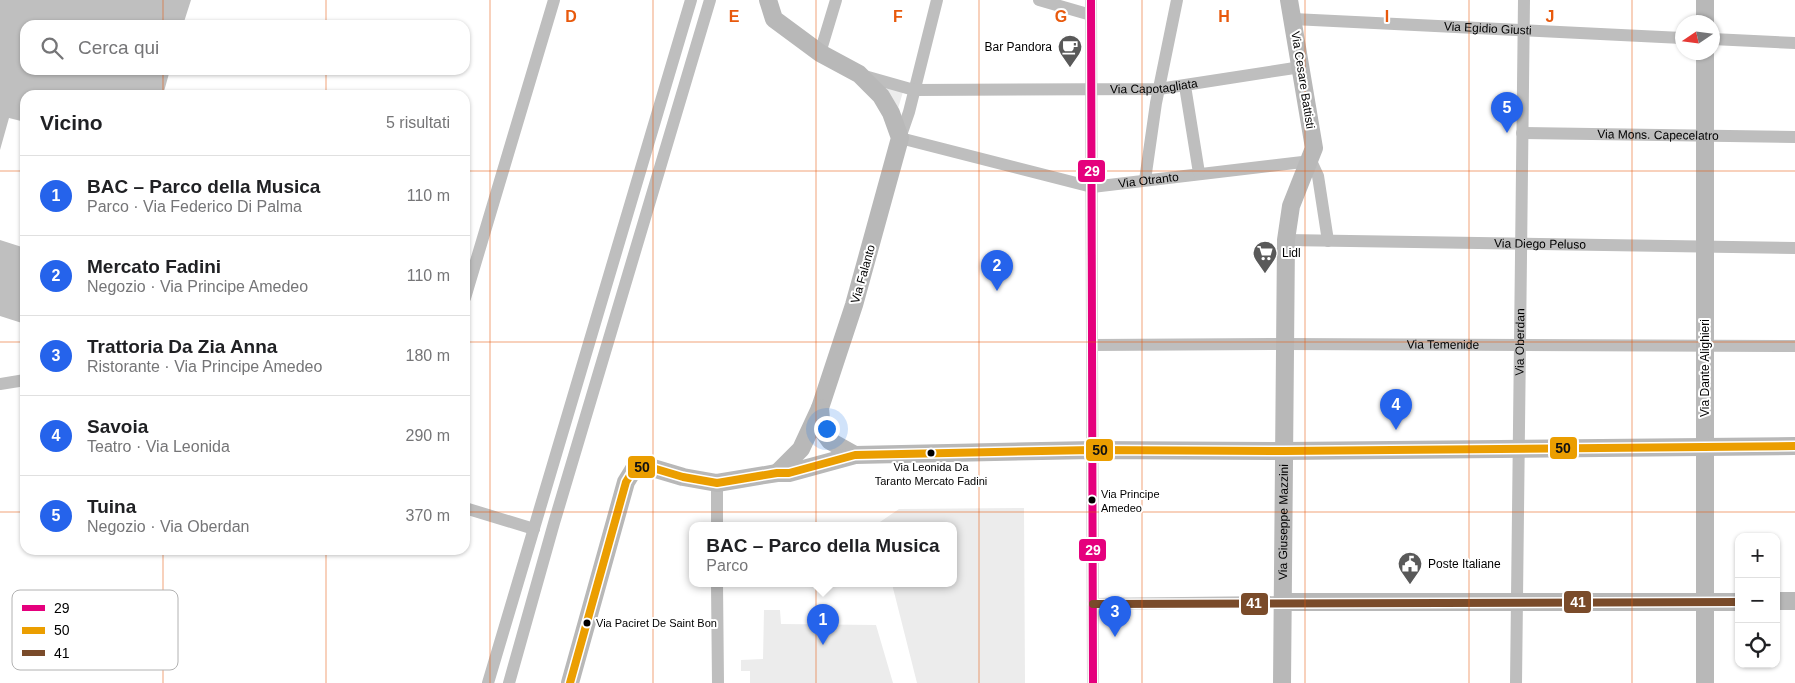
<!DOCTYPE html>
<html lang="it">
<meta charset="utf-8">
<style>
body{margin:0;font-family:Helvetica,sans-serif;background:#f2f2f2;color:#202124}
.controls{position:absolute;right:15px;bottom:15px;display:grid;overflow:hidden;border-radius:10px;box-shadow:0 1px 4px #0004}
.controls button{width:45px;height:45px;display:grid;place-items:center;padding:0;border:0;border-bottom:1px solid #e0e0e0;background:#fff;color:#202124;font:25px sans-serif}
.compass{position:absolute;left:1675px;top:15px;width:45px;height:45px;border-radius:50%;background:#fff;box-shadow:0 1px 4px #0004;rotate:257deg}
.you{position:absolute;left:826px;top:428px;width:18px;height:18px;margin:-12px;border:4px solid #fff;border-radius:50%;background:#1a73e8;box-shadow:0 0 0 8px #1a73e833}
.badge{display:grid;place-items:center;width:32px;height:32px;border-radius:50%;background:#2563eb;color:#fff;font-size:16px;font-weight:700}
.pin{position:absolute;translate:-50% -41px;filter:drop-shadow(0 1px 2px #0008)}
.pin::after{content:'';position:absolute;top:26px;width:18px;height:15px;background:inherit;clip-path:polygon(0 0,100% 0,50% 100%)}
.popup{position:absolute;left:689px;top:522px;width:268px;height:65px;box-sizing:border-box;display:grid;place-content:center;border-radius:10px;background:#fff;filter:drop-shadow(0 1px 4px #0005);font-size:16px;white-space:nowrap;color:#757577}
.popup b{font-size:19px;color:#202124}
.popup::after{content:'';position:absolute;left:50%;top:100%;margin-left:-10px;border:10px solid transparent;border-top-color:#fff}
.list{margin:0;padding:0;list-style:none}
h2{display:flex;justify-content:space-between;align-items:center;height:65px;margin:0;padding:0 20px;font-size:21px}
h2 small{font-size:16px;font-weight:400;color:#757577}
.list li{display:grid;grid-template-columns:32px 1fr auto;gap:15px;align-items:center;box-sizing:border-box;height:80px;padding:0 20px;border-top:1px solid #e0e0e0}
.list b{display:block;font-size:19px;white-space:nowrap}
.list p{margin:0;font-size:16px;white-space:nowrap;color:#757577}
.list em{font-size:16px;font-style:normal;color:#757577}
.icon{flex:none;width:28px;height:28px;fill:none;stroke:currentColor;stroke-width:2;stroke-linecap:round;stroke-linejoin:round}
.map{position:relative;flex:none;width:1795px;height:683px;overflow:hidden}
.search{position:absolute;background:#fff;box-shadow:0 1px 4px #0004;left:20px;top:20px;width:450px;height:55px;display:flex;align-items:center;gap:12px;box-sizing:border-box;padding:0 18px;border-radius:15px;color:#757577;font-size:19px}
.panel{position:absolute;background:#fff;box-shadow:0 1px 4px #0004;left:20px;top:90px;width:450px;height:465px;border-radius:15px}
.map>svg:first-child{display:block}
.green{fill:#ececec}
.water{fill:#bfbfbf}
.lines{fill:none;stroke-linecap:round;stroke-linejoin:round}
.street{stroke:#bebebe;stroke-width:12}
.secondary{stroke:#b8b8b8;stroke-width:18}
.bus-1-casing{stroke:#fff;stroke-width:11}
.bus-2-casing{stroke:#fff;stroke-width:11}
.bus-3-casing{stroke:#fff;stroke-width:11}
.bus-1{stroke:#e5007d;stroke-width:8}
.bus-2{stroke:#eb9e00;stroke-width:8}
.bus-3{stroke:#7a4b2a;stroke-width:8}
.grid{fill:none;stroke:#e8590c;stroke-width:1;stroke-opacity:0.55}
.bus-dot{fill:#000;stroke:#fff;stroke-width:2}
.labels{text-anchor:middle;stroke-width:4;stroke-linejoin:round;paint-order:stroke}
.bus-label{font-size:11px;fill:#000;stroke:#fff;text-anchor:start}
.street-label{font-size:12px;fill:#000;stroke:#fff}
.poi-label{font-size:12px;fill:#000;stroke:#fff;text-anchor:start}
.key{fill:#fff;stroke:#b2b2b2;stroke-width:1}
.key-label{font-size:14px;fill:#000}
.grid-label{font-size:16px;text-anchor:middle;font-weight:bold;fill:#e8590c;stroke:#fff;stroke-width:4;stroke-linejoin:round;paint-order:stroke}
.line-badge{stroke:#fff;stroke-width:2}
.badge-label{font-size:14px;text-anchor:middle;font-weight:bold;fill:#fff}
.pale-badge-label{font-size:14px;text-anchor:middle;font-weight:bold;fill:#111}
</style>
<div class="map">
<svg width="1795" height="683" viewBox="0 0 1795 683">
<rect width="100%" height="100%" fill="#fff"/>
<path class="green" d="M873,84L903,92L896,115Z
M1024,508L1025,683H917L892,584H953V526H878L877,524L899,509Z
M764,610H780L781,624L876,625L893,683H750V671H741V660L763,659Z"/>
<path class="water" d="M0,0H191L183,25H25V70H170L163,95H25V122L9,118L0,150Z
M0,240L25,248V324L0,316Z"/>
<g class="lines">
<g class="street">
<path id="s1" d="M937,0L909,112L900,138L1092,187L1311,161L1318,176L1328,241"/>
<path d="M1039,0L1091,15"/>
<path d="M1091,0L1093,683"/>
<path id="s2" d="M1293,19L1682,38"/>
<path d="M1712,39L1795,43"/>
<path d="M820,53L836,0"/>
<path id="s3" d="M861,75L914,90L1159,89L1301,67"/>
<path d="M1185,86L1199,173"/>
<path id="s4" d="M1522,133L1795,137"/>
<path d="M1145,180L1156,103L1177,0"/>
<path id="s5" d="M1286,240L1795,248"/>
<path d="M465,298L554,0"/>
<path id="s6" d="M1092,345L1285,344L1795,346"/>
<path d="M0,384L25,380"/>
<path d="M717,483V526"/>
<path d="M465,508L534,529"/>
<path d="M717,584L718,683"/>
<path d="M1093,604L1282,602"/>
<path d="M488,683L691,0"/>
<path d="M509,683L554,523L710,0"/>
<path id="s7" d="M1516,683L1524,0"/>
</g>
<g class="secondary">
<path d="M768,0L774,19L820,53L859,74L881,96L891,113L900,138L854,305L820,408L822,430L830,441L855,455"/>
<path d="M1705,0V22"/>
<path d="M1705,52V683"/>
<path d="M777,473L801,449L820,408"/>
<path d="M1776,601H1795"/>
<path d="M1282,602H1739"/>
<path d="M570,683L626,482L634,469L646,466L683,477L717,483L777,473H789L855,455L1092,450L1284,451L1795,446"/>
<path id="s8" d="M1282,683L1286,240L1291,206L1314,148L1289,0"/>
</g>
<defs>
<path id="bus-1" d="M1091,0L1093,683"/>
<path id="bus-2" d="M570,683L626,482L634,469L646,466L683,477L717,483L777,473H789L855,455L1092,450L1284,451L1795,446"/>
<path id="bus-3" d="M1093,604L1739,602"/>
</defs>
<use href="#bus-1" class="bus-1-casing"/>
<use href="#bus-2" class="bus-2-casing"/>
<use href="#bus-3" class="bus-3-casing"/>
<use href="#bus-1" class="bus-1"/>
<use href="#bus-2" class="bus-2"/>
<use href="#bus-3" class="bus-3"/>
</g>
<path class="grid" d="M163,0V25M326,0V25M490,0V683M653,0V683M816,0V683M979,0V683M1142,0V683M1305,0V683M1469,0V683M1632,0V683M163,70V95M326,70V95M0,171H25M465,171H1795M0,342H25M465,342H1795M0,512H25M465,512H1795M163,550V683M326,550V683"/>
<defs>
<symbol id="cafe-pin" viewBox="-11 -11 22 30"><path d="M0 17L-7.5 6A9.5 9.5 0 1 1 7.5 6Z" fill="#595959" stroke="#fff"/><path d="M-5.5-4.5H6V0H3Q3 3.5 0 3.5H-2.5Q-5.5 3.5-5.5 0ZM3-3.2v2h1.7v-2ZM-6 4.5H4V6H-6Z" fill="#fff"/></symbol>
<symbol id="supermarket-pin" viewBox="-11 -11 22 30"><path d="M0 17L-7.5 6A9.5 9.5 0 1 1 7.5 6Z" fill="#595959" stroke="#fff"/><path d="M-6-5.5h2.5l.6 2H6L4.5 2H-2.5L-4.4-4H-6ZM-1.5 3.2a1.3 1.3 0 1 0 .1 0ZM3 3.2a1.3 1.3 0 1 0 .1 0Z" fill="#fff"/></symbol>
<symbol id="civic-pin" viewBox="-11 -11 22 30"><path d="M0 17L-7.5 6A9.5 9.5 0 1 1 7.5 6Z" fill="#595959" stroke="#fff"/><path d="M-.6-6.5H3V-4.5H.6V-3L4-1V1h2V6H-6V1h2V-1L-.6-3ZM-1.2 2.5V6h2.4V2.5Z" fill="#fff"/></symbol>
</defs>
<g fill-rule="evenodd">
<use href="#cafe-pin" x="1056" y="33" width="28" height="38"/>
<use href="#supermarket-pin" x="1251" y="239" width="28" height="38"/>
<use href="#civic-pin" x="1396" y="550" width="28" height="38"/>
</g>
<g class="bus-dot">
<circle cx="931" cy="453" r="4.5"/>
<circle cx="1092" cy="500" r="4.5"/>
<circle cx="587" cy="623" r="4.5"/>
</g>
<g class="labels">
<g class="bus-label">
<text x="931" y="471" text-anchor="middle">Via Leonida Da<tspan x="931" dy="14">Taranto Mercato Fadini</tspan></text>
<text x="1101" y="498">Via Principe<tspan x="1101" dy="14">Amedeo</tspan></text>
<text x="596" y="627">Via Paciret De Saint Bon</text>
</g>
<g class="street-label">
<text dy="4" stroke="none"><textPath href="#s2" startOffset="195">Via Egidio Giusti</textPath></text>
<text transform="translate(1303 80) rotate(81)" y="4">Via Cesare Battisti</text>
<text dy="4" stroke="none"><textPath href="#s3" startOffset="295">Via Capotagliata</textPath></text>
<text dy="4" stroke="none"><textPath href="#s4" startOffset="136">Via Mons. Capecelatro</textPath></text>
<text dy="4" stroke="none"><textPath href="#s1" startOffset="398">Via Otranto</textPath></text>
<text dy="4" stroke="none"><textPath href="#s5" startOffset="254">Via Diego Peluso</textPath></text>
<text transform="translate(863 274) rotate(-74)" y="4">Via Falanto</text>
<text dy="4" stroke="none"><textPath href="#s7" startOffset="341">Via Oberdan</textPath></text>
<text dy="4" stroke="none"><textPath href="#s6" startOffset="351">Via Temenide</textPath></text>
<text transform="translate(1705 368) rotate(-90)" y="4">Via Dante Alighieri</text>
<text dy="4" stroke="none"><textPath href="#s8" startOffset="161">Via Giuseppe Mazzini</textPath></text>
</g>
<g class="poi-label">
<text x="1052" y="51" text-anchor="end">Bar Pandora</text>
<text x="1282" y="257">Lidl</text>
<text x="1428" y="568">Poste Italiane</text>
</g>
</g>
<rect x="12" y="590" width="166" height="80" rx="8" class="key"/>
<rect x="22" y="605" width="23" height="6" fill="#e5007d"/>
<rect x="22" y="627" width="23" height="7" fill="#eb9e00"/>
<rect x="22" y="650" width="23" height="6" fill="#7a4b2a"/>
<g class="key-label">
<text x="54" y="613">29</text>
<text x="54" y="635">50</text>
<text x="54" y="658">41</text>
</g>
<g class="grid-label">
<text x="571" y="22">D</text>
<text x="734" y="22">E</text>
<text x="898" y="22">F</text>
<text x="1061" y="22">G</text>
<text x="1224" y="22">H</text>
<text x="1387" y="22">I</text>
<text x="1550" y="22">J</text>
</g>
<g class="line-badge">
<rect x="1077" y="159" width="29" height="24" rx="5" fill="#e5007d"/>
<rect x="1549" y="436" width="29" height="24" rx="5" fill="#eb9e00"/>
<rect x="1085" y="438" width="29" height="24" rx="5" fill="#eb9e00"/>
<rect x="627" y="455" width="29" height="24" rx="5" fill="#eb9e00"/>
<rect x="1078" y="538" width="29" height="24" rx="5" fill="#e5007d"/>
<rect x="1563" y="590" width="29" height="24" rx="5" fill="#7a4b2a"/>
<rect x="1240" y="592" width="29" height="24" rx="5" fill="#7a4b2a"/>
</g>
<g class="badge-label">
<text x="1092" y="176">29</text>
<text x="1093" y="555">29</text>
<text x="1578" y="607">41</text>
<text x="1254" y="608">41</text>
</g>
<g class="pale-badge-label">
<text x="1563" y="453">50</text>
<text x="1100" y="455">50</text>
<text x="642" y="472">50</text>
</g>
</svg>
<div class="controls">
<button>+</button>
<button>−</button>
<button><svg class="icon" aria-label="locate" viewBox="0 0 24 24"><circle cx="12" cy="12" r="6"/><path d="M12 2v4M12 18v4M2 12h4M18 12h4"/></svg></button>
</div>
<svg class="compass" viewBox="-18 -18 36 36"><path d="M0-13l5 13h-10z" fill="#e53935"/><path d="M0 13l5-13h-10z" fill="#757577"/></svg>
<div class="you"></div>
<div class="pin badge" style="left:823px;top:645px">1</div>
<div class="popup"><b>BAC – Parco della Musica</b>Parco</div>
<div class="pin badge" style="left:997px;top:291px">2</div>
<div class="pin badge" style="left:1115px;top:637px">3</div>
<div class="pin badge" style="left:1396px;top:430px">4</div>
<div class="pin badge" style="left:1507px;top:133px">5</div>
<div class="search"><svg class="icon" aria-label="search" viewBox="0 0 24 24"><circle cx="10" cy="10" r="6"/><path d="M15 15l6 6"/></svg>Cerca qui</div>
<section class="panel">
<h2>Vicino<small>5 risultati</small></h2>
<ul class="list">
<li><span class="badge">1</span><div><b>BAC – Parco della Musica</b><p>Parco · Via Federico Di Palma</p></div><em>110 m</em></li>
<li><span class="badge">2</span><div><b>Mercato Fadini</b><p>Negozio · Via Principe Amedeo</p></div><em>110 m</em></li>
<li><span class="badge">3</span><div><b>Trattoria Da Zia Anna</b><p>Ristorante · Via Principe Amedeo</p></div><em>180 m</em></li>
<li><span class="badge">4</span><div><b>Savoia</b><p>Teatro · Via Leonida</p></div><em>290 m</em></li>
<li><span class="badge">5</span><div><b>Tuina</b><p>Negozio · Via Oberdan</p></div><em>370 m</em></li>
</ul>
</section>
</div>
